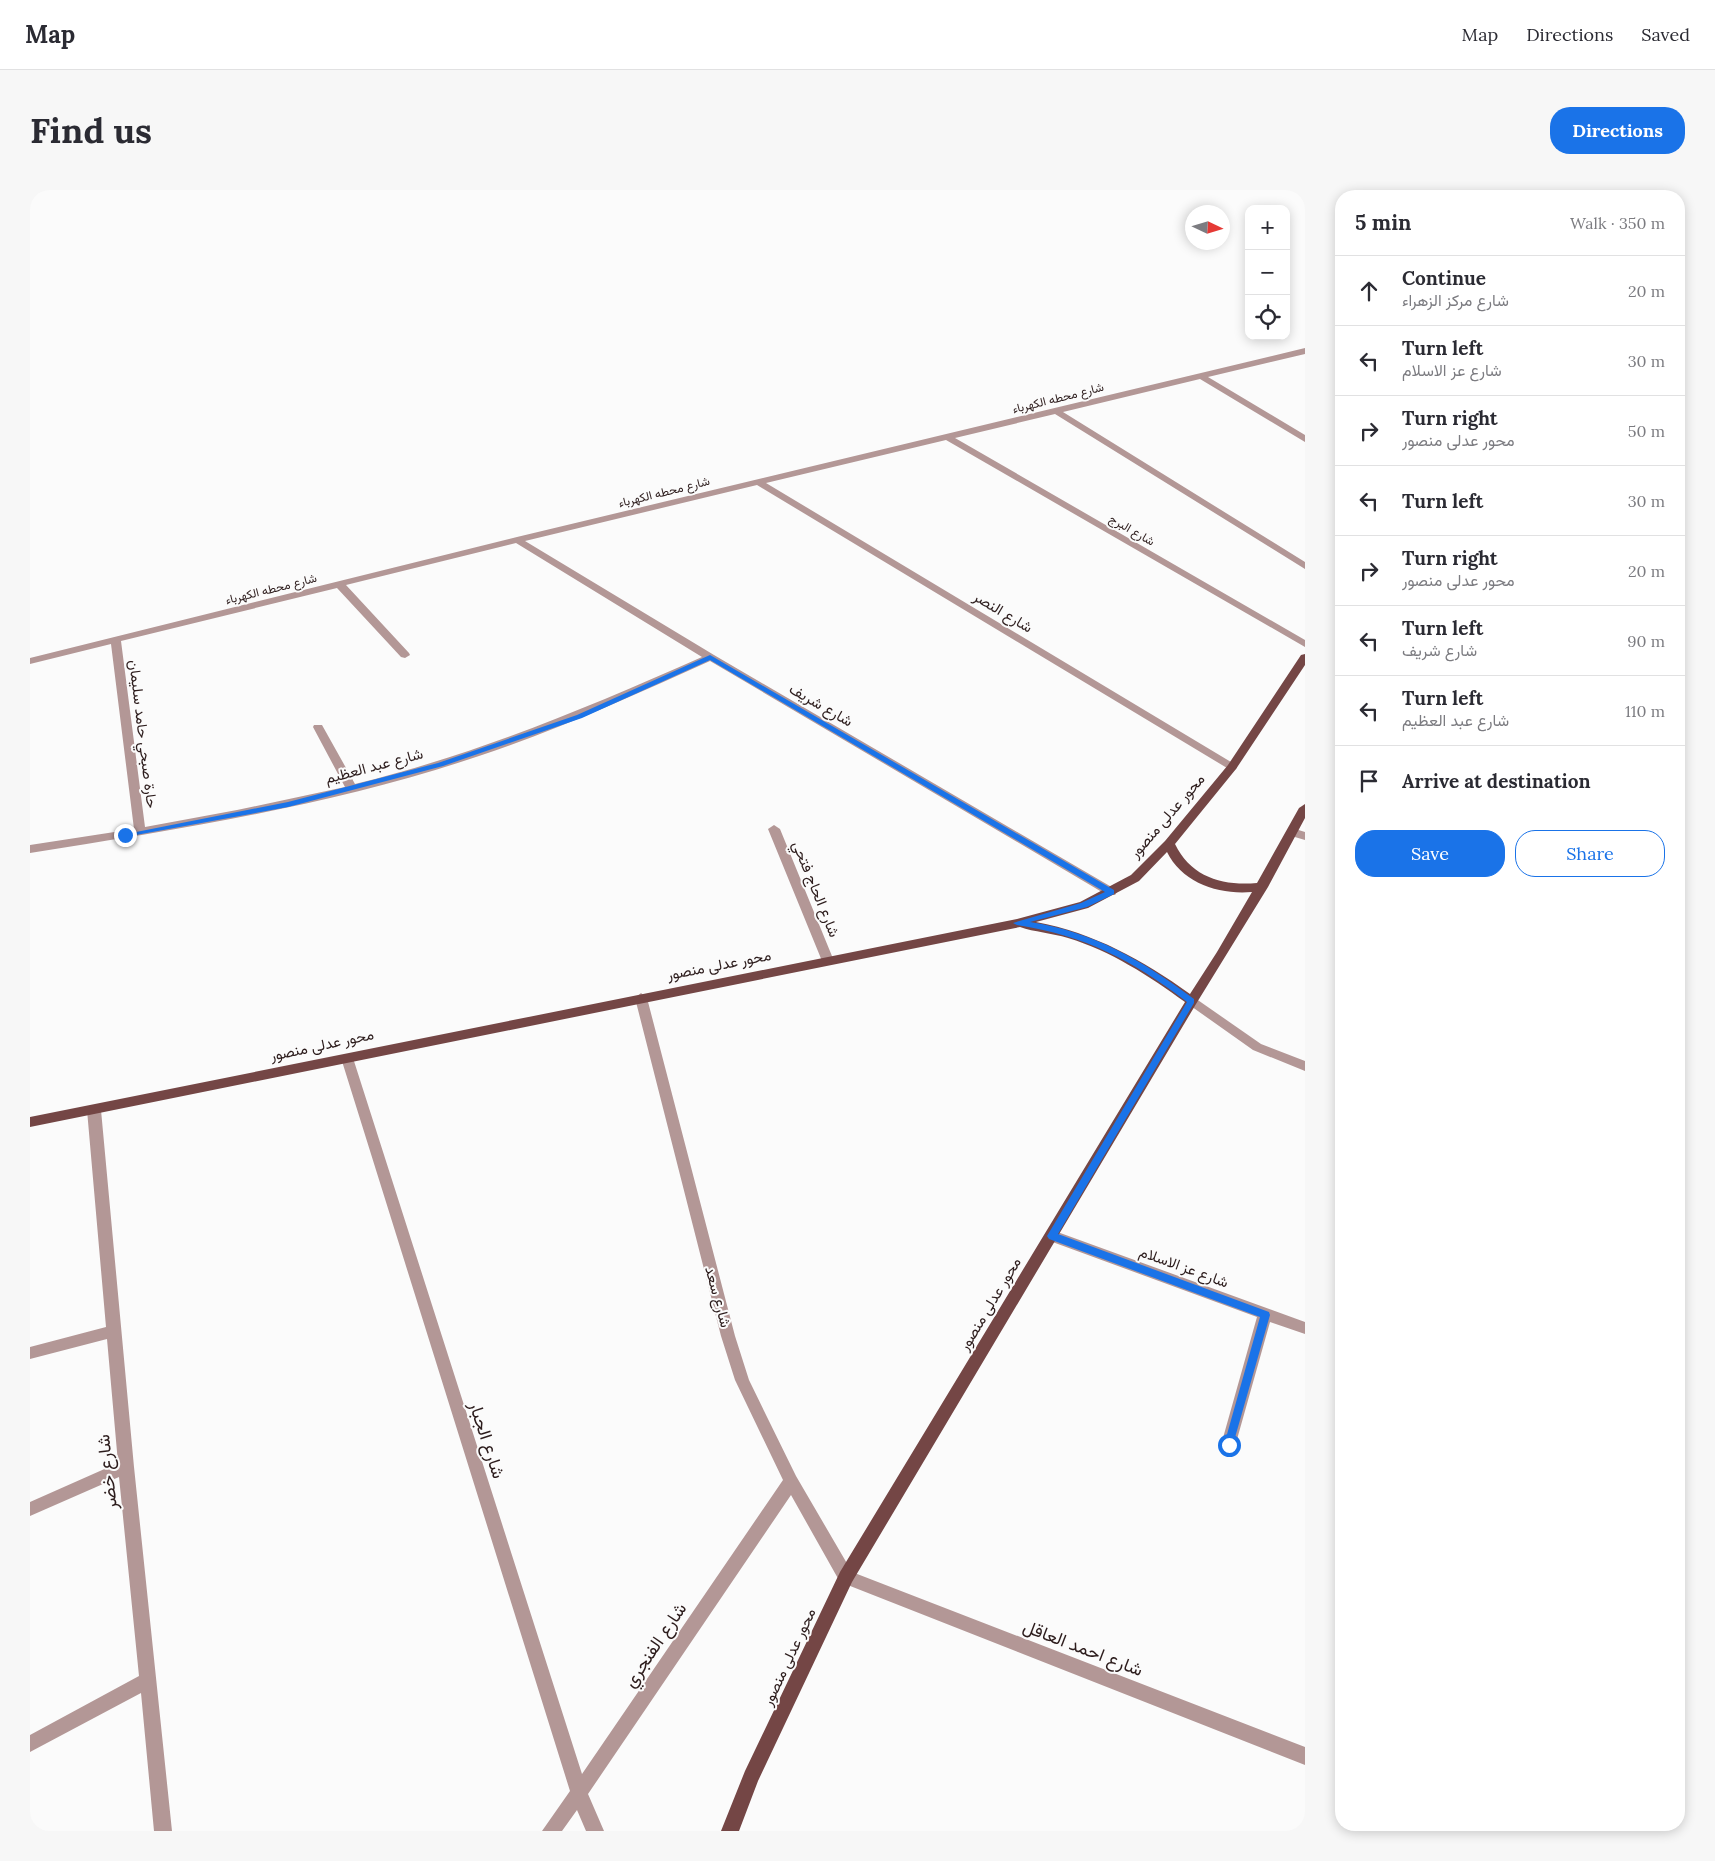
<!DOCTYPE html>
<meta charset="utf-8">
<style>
body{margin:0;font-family:Lora,Vazirmatn,serif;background:#f7f7f7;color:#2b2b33}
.controls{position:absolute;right:15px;top:15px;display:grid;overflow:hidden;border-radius:10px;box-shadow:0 2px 12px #0003}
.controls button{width:45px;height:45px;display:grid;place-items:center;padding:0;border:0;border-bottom:1px solid #e1e1e2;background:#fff;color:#2b2b33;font:25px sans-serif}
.compass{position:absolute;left:1155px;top:15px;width:45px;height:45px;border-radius:50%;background:#fff;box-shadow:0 2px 12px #0003;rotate:94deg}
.stop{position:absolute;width:15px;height:15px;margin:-11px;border:4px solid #1a73e8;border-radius:50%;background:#fff}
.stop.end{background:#1a73e8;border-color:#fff;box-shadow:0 1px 5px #0008}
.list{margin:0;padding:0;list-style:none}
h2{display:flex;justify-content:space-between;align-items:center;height:65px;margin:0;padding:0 20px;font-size:21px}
h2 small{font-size:16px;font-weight:400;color:#7c7c81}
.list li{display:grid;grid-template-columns:32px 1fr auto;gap:15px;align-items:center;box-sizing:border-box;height:70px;padding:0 20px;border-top:1px solid #e1e1e2}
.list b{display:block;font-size:19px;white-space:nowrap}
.list p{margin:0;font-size:16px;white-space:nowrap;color:#7c7c81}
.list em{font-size:16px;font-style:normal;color:#7c7c81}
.actions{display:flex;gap:10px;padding:15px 20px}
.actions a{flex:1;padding:11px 0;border:1px solid #1a73e8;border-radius:20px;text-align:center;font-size:18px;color:#1a73e8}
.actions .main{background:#1a73e8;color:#fff}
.icon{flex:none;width:28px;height:28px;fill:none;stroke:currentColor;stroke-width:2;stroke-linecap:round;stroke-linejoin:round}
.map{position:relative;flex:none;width:1275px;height:1641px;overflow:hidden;border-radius:20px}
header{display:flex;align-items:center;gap:30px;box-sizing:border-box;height:70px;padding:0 25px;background:#fff;border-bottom:1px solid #e1e1e2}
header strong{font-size:24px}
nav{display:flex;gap:28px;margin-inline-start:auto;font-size:18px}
.intro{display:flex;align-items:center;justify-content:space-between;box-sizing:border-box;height:120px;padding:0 30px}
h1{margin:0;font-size:35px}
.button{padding:12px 22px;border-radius:20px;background:#1a73e8;color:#fff;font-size:18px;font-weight:700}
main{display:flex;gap:30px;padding:0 30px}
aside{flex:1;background:#fff;border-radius:20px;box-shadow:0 2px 12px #0003}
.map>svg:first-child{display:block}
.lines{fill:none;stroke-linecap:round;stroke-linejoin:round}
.minor{fill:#b39796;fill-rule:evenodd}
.major{fill:#744645;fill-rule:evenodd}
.route{fill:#1a73e8}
.labels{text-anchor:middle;stroke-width:4;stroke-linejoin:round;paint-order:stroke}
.far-street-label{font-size:12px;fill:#2c1c1c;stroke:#fbfbfb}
.street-label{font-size:15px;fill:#2c1c1c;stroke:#fbfbfb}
.near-street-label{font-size:18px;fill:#2c1c1c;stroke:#fbfbfb}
</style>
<header>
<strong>Map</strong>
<nav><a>Map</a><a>Directions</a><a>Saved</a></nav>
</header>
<div class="intro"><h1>Find us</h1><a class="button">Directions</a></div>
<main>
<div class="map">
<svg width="1275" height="1641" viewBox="0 0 1275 1641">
<rect width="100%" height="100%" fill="#fbfbfb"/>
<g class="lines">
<path class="minor" d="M1265,0H1274L1275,6Z
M1275,158V164L1178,187L1275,245V252L1170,189L1033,222L1275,372V379L1025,224L925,248L1275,450V457L916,250L736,293L1206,575L1207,577L1206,579L1202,581L727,295L495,351L684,465L1085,699L1087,702L1085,705H1077L680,471C604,505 528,540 449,566C304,615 151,639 0,663V655L104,639L81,454L0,474V468L487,347ZM486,353L672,467C557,518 447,564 325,594L292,535H284L283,537L315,597L207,620L115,637L91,451L307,398L371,467L375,468L380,465L379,463L316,395Z
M744,635L750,639L804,771L802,774H794L792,771L738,639Z
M1262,638L1275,642V650L1258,645L1256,642Z
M611,803L617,808L705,1146L719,1190L738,1229L766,1286L822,1382L1275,1557V1575L810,1392L761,1305L558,1604L574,1641H556L547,1620L532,1641H512L540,1601L311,868L312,865H322L323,868L552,1584L753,1290L705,1190L691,1146L605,808Z
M1162,806L1231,854L1275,871V881L1223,860L1158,814L1156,811L1158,808Z
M64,915L69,916L71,920L104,1277L142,1641H124L111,1503L0,1562V1545L109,1486L89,1287L0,1326V1312L88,1273L77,1149L0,1169V1157L76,1137L57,920L59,916Z
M1022,1040L1275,1132V1144L1240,1132L1204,1260L1199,1262L1194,1260L1191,1255L1227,1127L1017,1050L1015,1046L1017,1042Z"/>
<path class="major" d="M1275,464V475L1206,579L1145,654C1161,687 1192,696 1227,693L1269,618L1275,614V628L1238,697L1166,814L822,1392L728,1591L709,1641H691L715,1581L810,1382L1155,812C1119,786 1081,761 1038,748C1022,743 1004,742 990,737L0,937V927L987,729L1050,712L1101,685L1135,651L1198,575L1271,465ZM1137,662C1152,693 1189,705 1222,702L1187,762L1160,804C1113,770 1064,743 1006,732L1058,718L1109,691Z"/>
</g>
<path class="route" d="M680,465L1084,700V704L1057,717L1000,732C1062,741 1115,772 1164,809V813L1028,1044L1239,1122L1240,1125L1202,1258L1199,1260L1194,1255L1230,1127L1019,1049L1017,1046L1157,812C1102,770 1056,746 987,735L983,733L1051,713L1075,702L680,470L552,528L413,576L258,617L95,647L91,645L258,612L408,573L547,525Z"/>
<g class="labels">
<g class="far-street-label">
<text transform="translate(1028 208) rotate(-14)" y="4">شارع محطه الكهرباء</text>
<text transform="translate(634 302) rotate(-14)" y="4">شارع محطه الكهرباء</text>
<text transform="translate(1102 340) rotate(30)" y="4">شارع البرج</text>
<text transform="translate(241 399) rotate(-14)" y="4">شارع محطه الكهرباء</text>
</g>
<g class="street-label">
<text transform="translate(973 422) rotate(31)" y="5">شارع النصر</text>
<text transform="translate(791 515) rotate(30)" y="5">شارع شريف</text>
<text transform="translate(113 544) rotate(83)" y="5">حارة صبحي حامد سليمان</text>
<text transform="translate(344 576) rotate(-15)" y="5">شارع عبد العظيم</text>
<text transform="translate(1137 626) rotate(-49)" y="5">محور عدلى منصور</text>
<text transform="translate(786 699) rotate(68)" y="5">شارع الحاج فتحي</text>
<text transform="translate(689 775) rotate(-11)" y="5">محور عدلى منصور</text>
<text transform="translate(292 855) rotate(-12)" y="5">محور عدلى منصور</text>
<text transform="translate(1154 1077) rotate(20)" y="5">شارع عز الاسلام</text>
<text transform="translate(688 1107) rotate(75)" y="5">شارع سعد</text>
<text transform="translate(960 1114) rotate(-59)" y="5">محور عدلى منصور</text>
<text transform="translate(759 1467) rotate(-65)" y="5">محور عدلى منصور</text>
</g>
<g class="near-street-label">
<text transform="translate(457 1250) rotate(72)" y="6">شارع الجبار</text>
<text transform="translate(77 1282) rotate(-96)" y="6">شارع خضر</text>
<text transform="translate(625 1455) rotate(-56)" y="6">شارع الفنجري</text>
<text transform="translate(1053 1458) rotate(21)" y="6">شارع احمد العاقل</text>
</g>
</g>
</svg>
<div class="controls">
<button>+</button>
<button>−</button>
<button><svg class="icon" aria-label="locate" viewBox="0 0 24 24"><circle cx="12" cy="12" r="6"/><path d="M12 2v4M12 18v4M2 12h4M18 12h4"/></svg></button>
</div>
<svg class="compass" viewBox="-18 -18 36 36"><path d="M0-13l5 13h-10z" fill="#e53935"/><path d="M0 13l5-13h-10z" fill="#7c7c81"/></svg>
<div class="stop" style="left:1199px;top:1255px"></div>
<div class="stop end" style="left:95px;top:645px"></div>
</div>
<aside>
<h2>5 min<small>Walk · 350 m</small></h2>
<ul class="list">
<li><svg class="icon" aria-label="ahead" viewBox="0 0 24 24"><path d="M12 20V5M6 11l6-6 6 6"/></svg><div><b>Continue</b><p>شارع مركز الزهراء</p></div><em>20 m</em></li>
<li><svg class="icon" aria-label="left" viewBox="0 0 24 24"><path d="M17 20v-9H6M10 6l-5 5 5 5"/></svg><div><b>Turn left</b><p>شارع عز الاسلام</p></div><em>30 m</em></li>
<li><svg class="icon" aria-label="right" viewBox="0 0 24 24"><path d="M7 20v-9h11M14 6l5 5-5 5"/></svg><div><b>Turn right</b><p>محور عدلى منصور</p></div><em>50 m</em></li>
<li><svg class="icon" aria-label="left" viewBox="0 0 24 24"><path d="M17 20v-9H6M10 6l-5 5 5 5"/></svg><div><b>Turn left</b></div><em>30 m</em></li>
<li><svg class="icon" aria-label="right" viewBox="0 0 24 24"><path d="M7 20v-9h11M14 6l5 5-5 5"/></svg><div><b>Turn right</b><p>محور عدلى منصور</p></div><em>20 m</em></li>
<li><svg class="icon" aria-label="left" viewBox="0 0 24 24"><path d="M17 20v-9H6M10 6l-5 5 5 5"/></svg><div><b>Turn left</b><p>شارع شريف</p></div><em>90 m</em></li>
<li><svg class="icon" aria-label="left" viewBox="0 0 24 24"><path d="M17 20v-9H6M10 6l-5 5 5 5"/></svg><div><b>Turn left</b><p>شارع عبد العظيم</p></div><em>110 m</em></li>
<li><svg class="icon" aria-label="arrive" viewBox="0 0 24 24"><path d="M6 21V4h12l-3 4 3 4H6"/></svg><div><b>Arrive at destination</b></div></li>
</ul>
<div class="actions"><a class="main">Save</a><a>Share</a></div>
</aside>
</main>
